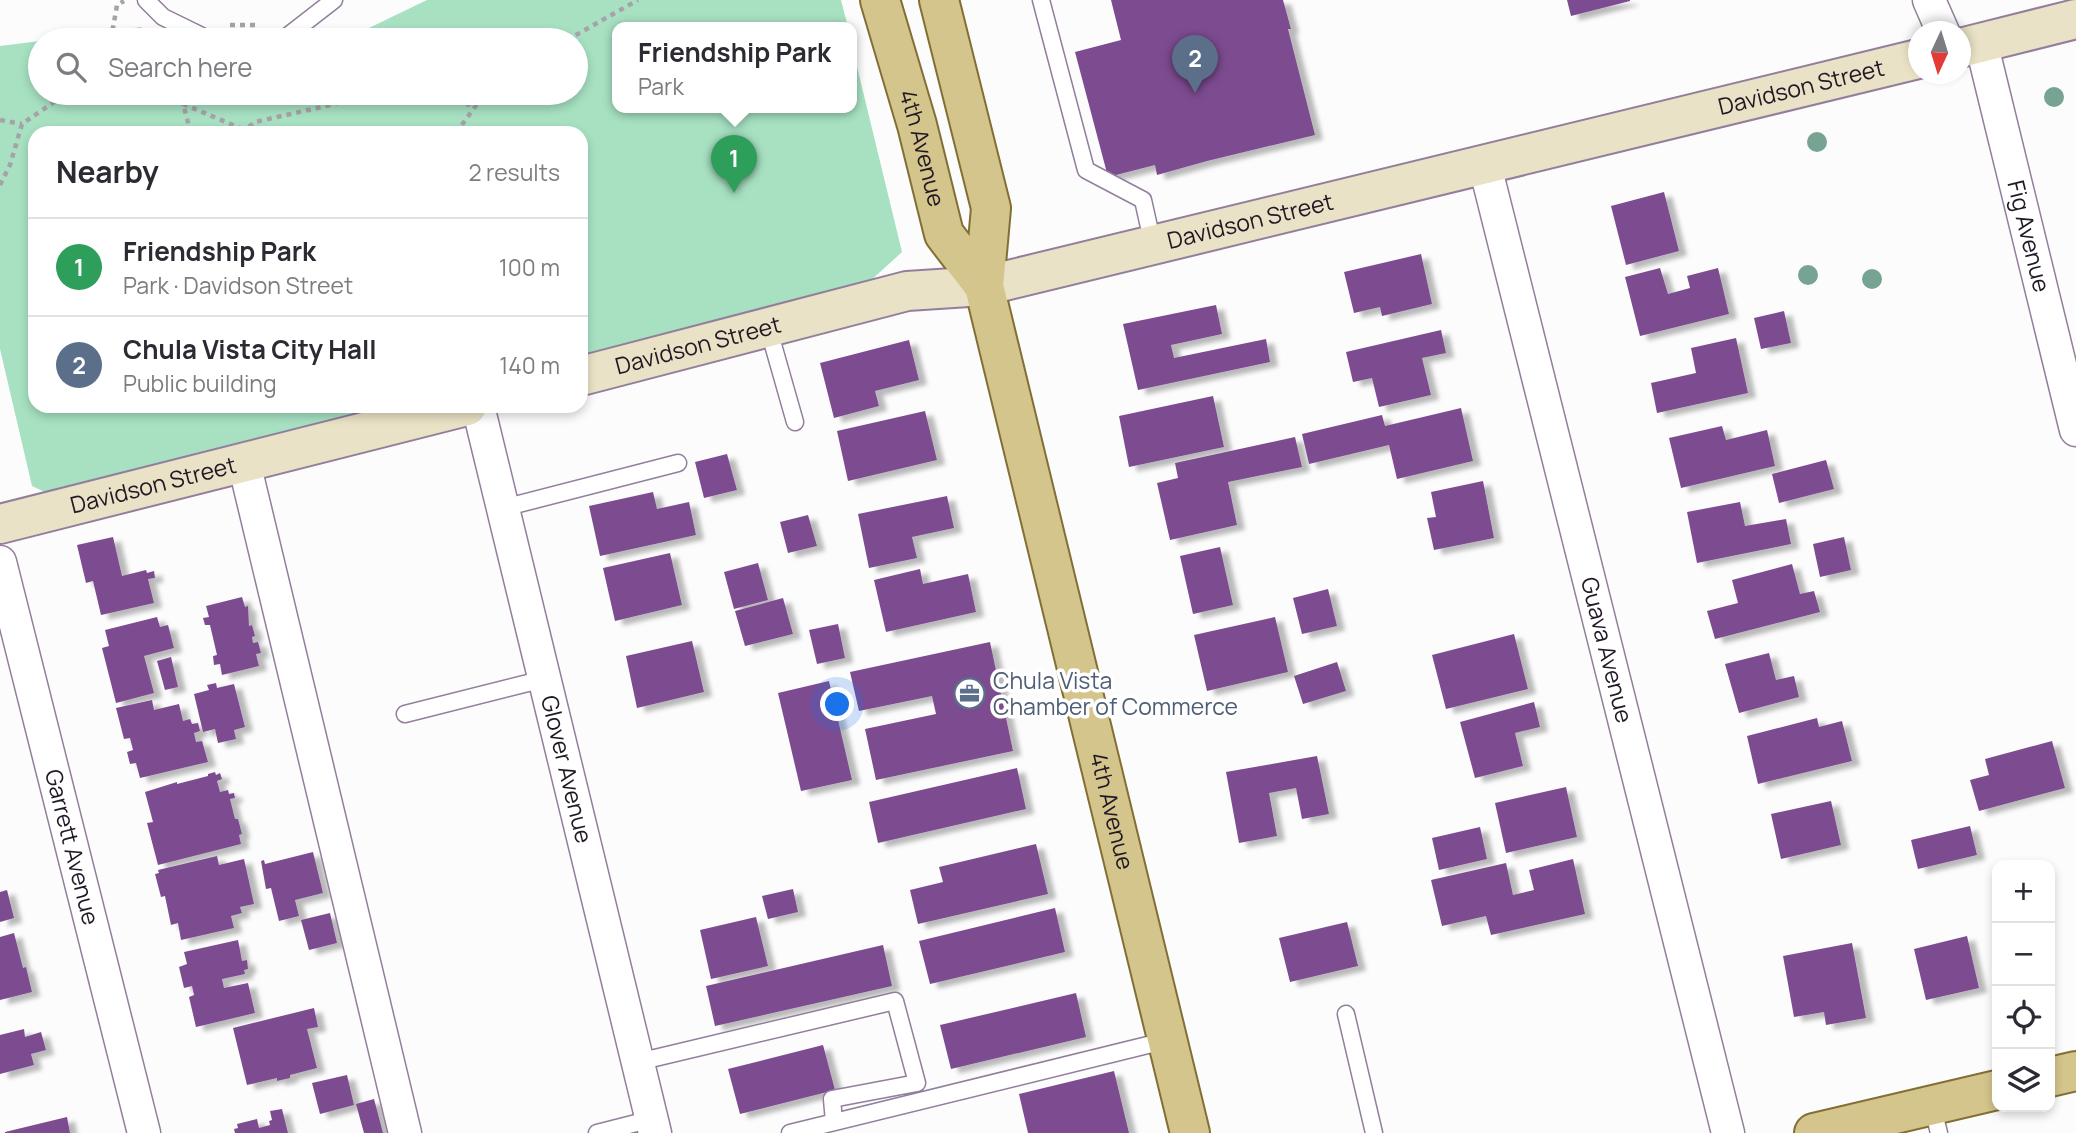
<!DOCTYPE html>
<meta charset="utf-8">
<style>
body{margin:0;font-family:Manrope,sans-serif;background:#f2f2f3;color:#2b2b33}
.controls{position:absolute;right:21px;bottom:21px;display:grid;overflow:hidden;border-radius:14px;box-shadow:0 4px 10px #0003}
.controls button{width:63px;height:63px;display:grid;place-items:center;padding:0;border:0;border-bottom:2px solid #e1e1e2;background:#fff;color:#2b2b33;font:35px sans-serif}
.compass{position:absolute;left:1908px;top:21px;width:63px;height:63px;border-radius:50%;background:#fff;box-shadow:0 4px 10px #0003;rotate:184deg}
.you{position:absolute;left:838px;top:705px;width:24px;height:24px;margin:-18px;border:5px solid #fff;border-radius:50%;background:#1a73e8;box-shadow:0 0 0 10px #1a73e833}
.badge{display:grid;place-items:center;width:46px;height:46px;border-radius:50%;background:#2563eb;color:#fff;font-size:23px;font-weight:700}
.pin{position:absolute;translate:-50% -58px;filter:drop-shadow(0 2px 4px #0008)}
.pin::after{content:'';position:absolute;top:37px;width:24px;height:21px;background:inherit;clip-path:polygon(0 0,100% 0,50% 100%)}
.popup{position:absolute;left:612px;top:22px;width:245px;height:91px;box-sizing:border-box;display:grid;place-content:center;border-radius:14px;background:#fff;filter:drop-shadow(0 2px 5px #0005);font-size:23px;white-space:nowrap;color:#7c7c81}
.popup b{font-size:26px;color:#2b2b33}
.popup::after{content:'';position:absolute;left:50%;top:100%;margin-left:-14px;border:14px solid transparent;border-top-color:#fff}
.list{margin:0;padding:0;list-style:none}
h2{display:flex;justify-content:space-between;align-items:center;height:91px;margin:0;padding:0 28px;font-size:30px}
h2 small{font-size:23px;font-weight:400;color:#7c7c81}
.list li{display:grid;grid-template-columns:46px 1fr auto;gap:21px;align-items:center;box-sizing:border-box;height:98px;padding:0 28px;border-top:2px solid #e1e1e2}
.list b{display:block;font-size:26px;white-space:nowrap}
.list p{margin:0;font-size:23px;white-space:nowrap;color:#7c7c81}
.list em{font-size:23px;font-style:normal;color:#7c7c81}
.icon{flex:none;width:38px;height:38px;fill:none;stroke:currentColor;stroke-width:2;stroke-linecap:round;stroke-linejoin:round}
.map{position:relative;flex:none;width:2076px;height:1133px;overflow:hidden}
.search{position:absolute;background:#fff;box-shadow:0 4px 10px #0003;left:28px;top:28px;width:560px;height:77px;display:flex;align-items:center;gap:18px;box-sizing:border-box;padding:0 24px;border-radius:38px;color:#7c7c81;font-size:26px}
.panel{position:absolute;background:#fff;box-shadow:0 4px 10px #0003;left:28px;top:126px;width:560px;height:287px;border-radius:21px}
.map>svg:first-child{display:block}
.green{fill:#a7e1c2}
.building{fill:#7d4c90;filter:url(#shadow)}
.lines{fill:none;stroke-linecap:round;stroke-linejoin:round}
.lane-casing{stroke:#937e9c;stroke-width:19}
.street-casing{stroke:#937e9c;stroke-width:35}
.secondary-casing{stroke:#937e9c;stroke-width:42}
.primary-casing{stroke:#826f36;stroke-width:42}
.path{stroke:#a6a3a8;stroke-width:4.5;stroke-dasharray:5 5;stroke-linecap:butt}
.lane{stroke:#fff;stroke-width:16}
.street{stroke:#fff;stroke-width:32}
.secondary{stroke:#e9e2c6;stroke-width:38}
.primary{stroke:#d4c58c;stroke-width:38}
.tree{fill:#76a392}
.labels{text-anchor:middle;stroke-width:7;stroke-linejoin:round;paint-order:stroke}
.street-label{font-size:23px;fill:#201824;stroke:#fff}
.service-label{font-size:23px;fill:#4e5e75;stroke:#fff;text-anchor:start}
</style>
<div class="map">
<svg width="2076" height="1133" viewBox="0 0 2076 1133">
<defs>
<filter id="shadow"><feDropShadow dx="8" dy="4.5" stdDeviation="2" flood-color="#0004"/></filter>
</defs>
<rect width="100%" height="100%" fill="#fcfcfc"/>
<path class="green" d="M427,0H841L848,27H617V107H851V42L902,252L867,284L581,357V133H35V406H388L49,494L32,486L0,349V46L40,41V93H576V40H344Z
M141,27L158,40H45Z"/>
<path class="building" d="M1111,0H1283L1291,29H1288L1315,135L1207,161L1157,175L1155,165L1108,177L1075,52L1121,40Z
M1567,0H1630V1L1571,16Z
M1664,192L1679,251L1626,265L1611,206Z
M1421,254L1432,304L1382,316L1380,307L1354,313L1344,272Z
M1660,268L1668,294L1690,288L1687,276L1718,268L1729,314L1640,336L1625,277Z
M1216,305L1222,334L1171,345L1174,358L1266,339L1270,362L1138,390L1123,324Z
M1784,311L1791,343L1761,349L1754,318Z
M1441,330L1446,353L1422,358L1431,395L1379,407L1372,378L1353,382L1346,352Z
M1736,338L1748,393L1657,413L1651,383L1696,373L1691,348Z
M909,340L919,380L875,391L879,406L834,418L820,363Z
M1213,396L1224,447L1129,467L1119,416Z
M1461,408L1473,461L1397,479L1389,445L1309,464L1302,434L1382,415L1385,426Z
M925,411L937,460L848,481L837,431Z
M1722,426L1726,440L1767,430L1775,466L1681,488L1669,438Z
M1295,437L1302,467L1228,482L1237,525L1170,540L1157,483L1178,478L1175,463Z
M727,454L737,490L704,498L695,462Z
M1826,460L1834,489L1779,503L1772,474Z
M1483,481L1494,538L1434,550L1427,518L1436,517L1431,492Z
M653,492L657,509L689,502L696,535L600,556L589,506Z
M947,496L954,528L912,537L917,558L869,568L858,514Z
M1740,502L1745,526L1786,519L1791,544L1697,563L1687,512Z
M808,515L817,546L788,553L780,522Z
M113,537L122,576L146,570L147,573L154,571L155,578L148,579L154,603L101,615L93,581L86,583L77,545Z
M1844,537L1851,570L1820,577L1813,544Z
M1220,547L1233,605L1193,614L1180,556Z
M670,553L682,605L615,621L603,568Z
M758,563L768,600L734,609L724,572Z
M1792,564L1800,594L1814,591L1820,612L1715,639L1707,611L1738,603L1732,580Z
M920,569L923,584L968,574L976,612L886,632L874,580Z
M1328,589L1337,626L1302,634L1293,598Z
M242,597L245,607L248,606L249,626L252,625L255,636L252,637L253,643L258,642L261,653L256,654L259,666L222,675L220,664L214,665L213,656L217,655L210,625H205L203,618L209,617L206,606Z
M783,598L793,634L745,646L735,611Z
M157,617L160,627L168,625L174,648L144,656L154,693L116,703L102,648L109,646L105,630Z
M1275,617L1288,672L1207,691L1194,635Z
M838,624L845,658L817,664L809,630Z
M1514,634L1528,689L1446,709L1432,655Z
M692,641L704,692L637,708L626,656Z
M990,642L1013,751L876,780L865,729L936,714L932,696L859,711L850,672Z
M1769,653L1776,680L1794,676L1799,697L1739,713L1725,664Z
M171,657L178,687L165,690L157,661Z
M1337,662L1346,691L1303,704L1294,676Z
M829,681L852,780L801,791L778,693Z
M216,683L217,688L234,684L245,727L234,730L236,739L218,743L215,729L203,732L194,694L209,690L207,685Z
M152,700L154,710L179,704L183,721L190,719L192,724L198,723L200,731L194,733L196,742L202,741L208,762L140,778L136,763L130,764L127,752L133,750L130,738L124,739L116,708Z
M1534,702L1540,727L1515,733L1523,766L1475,778L1460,722Z
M1817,718L1819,727L1842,721L1852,761L1758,784L1747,736Z
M2052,741L2065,788L1979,811L1970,780L1989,775L1985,759Z
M1317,756L1329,814L1302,819L1296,788L1269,793L1277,836L1239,843L1226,772Z
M1017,768L1026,809L878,843L869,802Z
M215,772L216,775L220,773L222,779L217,781L220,792L228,790L229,794L234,793L235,798L230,799L235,819H238L242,834L239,835L241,844L158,865L147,823L153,822L145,792L177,782V784L208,776V774Z
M1566,787L1577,837L1506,853L1495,803Z
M1831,801L1841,845L1781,859L1771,814Z
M1970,826L1977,855L1918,869L1911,840Z
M1480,827L1487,859L1439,870L1432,838Z
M1036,844L1048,894L918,924L910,890L943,882L939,867Z
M313,852L323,893L295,900L299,916L279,921L271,888L266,889L261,861L264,860L265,864Z
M217,856L219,865L244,859L254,904L240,907L242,913L231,916L234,928L181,940L178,923L171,925L165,896L161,897L155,874L159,873L158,870Z
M1573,859L1585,914L1491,935L1486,916L1442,926L1431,880L1506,863L1513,895L1534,890L1529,870Z
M793,889L798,912L768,919L762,896Z
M7,890L14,918L0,922V892Z
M1055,908L1065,952L930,984L919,941Z
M330,913L337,943L309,950L301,920Z
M756,917L768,966L711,979L700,930Z
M1347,922L1358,966L1290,982L1279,938Z
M14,933L23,968L26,967L32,992L0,1000V937Z
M1967,936L1979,988L1926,1000L1914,949Z
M238,940L242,961L247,960L248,969L244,970L245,974L222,979L224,988L248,983L255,1013L196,1027L189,997L194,995L192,986L184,988L179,967L187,964L184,952Z
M1852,943L1866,1018L1826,1025L1824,1012L1794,1017L1783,956Z
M883,945L892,986L715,1026L706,986Z
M1076,993L1086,1037L951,1069L940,1025Z
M314,1008L318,1027L307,1029L317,1068L290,1075V1078L277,1081V1078L247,1085L233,1028Z
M24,1029L25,1037L41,1032L46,1050L31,1054L34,1065L0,1074V1035Z
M823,1045L835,1090L740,1114L728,1069Z
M1114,1071L1129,1133H1028L1019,1094Z
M347,1075L354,1105L320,1114L312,1083Z
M374,1099L383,1133H364L356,1104Z
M282,1109L288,1133H235L234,1129L238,1128L237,1124L257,1119L259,1128L270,1125L269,1121L272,1120L270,1111Z
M67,1117L70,1133H5V1132Z"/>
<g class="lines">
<defs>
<path id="lane" d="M146,0L163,17L210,40
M1041,0L1086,170L1143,200L1153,245
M280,40L285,38L334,0
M768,327L795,422
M503,508L678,463
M405,714L544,679
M1346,1014L1374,1133
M638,1062L895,1001L917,1083L832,1099L834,1122
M1932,1105L1939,1133
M597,1133L652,1119
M790,1133L1168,1040"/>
<g id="street">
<path d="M1929,0L1943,32"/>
<path id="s1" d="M1981,42L2076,430"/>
<path id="s2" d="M1485,166L1728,1133"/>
<path id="s3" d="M478,406L655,1133"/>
<path d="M244,463L405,1133"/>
<path id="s4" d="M0,562L144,1133"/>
</g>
<g id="secondary">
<path d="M1960,48L2076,19"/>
<path id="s5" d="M581,376L907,291L984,286L1918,59"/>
<path id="s6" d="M0,524L467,406"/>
</g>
<g id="primary">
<path id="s7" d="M880,0L917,125L944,234L984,286"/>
<path id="s8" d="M939,0L991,208L984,286L1190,1133"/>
<path d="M2050,1077L2076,1071"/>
<path d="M1814,1133L1997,1090"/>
</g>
</defs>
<use href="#lane" class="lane-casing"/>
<use href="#street" class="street-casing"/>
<use href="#secondary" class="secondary-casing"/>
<use href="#primary" class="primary-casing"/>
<path class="path" d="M230,25H260
M103,40L112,29
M116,40L113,28L117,5L124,1
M567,40L638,0
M163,93L183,104
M463,93L471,111
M0,120L22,124
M191,133L183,104L245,130
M241,133L255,122L335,104L361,93
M456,133L485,93
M0,185L10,165L22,124L67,93"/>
<use href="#lane" class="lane"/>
<use href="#street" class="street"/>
<use href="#secondary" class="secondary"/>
<use href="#primary" class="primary"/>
</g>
<g class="tree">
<circle cx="2054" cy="97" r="10"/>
<circle cx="1817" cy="142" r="10"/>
<circle cx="1808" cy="275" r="10"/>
<circle cx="1872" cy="279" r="10"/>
</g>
<defs>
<symbol id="office-ring" viewBox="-11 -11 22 22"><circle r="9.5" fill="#fff" stroke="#5c6f8a" stroke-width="1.5"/><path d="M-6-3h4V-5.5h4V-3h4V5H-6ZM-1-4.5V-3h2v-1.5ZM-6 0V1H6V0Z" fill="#5c6f8a"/></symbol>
</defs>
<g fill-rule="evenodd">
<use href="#office-ring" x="952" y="676" width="35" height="35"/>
</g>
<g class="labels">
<g class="street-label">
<text dy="8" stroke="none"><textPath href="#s5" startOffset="1255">Davidson Street</textPath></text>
<text dy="8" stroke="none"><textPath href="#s7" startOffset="154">4th Avenue</textPath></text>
<text dy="8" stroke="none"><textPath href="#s5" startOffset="688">Davidson Street</textPath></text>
<text dy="8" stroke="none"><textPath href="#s1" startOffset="200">Fig Avenue</textPath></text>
<text dy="8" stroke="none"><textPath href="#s5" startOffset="121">Davidson Street</textPath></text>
<text dy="8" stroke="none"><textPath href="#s6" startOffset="158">Davidson Street</textPath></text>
<text dy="8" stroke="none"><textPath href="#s2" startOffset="499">Guava Avenue</textPath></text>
<text dy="8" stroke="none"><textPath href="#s3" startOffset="374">Glover Avenue</textPath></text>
<text dy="8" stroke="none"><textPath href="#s8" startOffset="833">4th Avenue</textPath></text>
<text dy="8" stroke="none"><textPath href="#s4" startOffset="294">Garrett Avenue</textPath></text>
</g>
<g class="service-label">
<text x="993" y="689">Chula Vista<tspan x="993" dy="26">Chamber of Commerce</tspan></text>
</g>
</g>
</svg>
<div class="controls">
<button>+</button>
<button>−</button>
<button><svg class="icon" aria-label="locate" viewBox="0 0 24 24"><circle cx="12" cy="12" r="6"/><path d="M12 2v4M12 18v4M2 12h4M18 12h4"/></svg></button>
<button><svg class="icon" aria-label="layers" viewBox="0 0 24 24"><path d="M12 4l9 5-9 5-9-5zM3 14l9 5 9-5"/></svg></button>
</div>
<svg class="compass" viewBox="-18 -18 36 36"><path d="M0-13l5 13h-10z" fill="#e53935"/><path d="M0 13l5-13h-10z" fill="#7c7c81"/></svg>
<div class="you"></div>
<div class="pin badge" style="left:734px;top:193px;background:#2e9e5b">1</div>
<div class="popup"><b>Friendship Park</b>Park</div>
<div class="pin badge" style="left:1195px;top:93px;background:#5c6f8a">2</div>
<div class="search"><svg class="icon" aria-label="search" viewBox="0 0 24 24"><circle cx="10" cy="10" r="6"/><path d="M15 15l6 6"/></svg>Search here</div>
<section class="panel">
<h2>Nearby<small>2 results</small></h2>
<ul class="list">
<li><span class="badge" style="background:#2e9e5b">1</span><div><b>Friendship Park</b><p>Park · Davidson Street</p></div><em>100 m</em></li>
<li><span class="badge" style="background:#5c6f8a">2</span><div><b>Chula Vista City Hall</b><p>Public building</p></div><em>140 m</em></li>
</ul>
</section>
</div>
